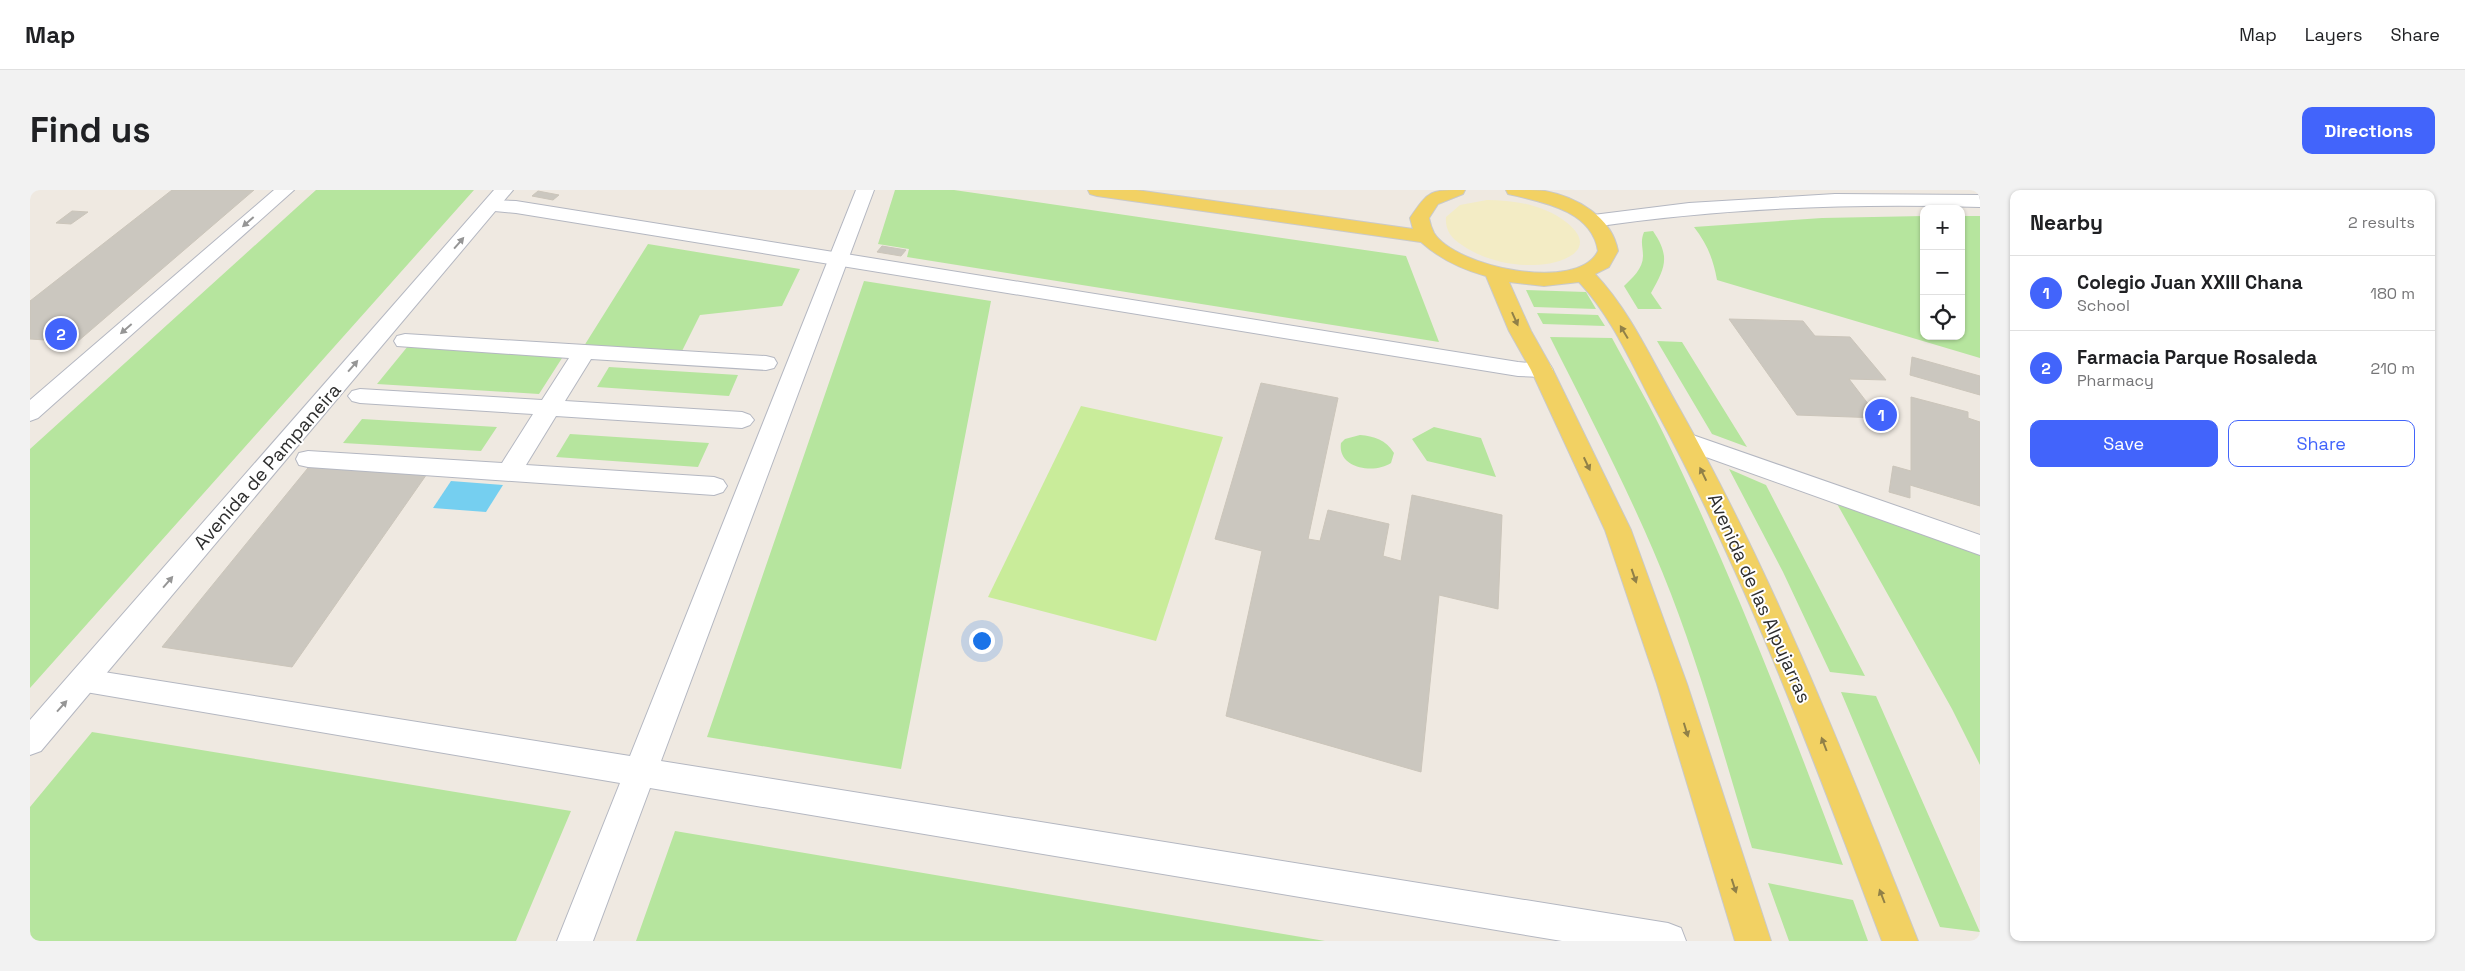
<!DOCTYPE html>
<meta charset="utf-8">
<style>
body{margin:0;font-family:"Space Grotesk",sans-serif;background:#f2f2f2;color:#202124}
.controls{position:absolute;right:15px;top:15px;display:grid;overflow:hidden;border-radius:10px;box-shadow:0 1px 4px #0004}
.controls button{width:45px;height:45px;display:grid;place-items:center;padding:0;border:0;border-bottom:1px solid #e0e0e0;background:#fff;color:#202124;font:25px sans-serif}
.you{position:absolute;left:951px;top:450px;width:18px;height:18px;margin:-12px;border:4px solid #fff;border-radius:50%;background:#1a73e8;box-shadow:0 0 0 8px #1a73e833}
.badge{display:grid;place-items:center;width:32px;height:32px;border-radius:50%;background:#4264fb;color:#fff;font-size:16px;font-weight:700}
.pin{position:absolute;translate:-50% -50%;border:2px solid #fff;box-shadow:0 1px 5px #0006}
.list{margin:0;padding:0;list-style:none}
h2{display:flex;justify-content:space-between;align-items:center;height:65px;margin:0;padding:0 20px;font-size:21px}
h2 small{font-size:16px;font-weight:400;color:#757577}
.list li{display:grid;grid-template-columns:32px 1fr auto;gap:15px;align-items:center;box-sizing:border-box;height:75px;padding:0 20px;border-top:1px solid #e0e0e0}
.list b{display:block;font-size:19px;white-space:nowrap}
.list p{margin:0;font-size:16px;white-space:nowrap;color:#757577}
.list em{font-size:16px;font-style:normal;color:#757577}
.actions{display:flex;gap:10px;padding:15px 20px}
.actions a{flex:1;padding:11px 0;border:1px solid #4264fb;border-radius:10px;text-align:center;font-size:18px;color:#4264fb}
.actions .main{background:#4264fb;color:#fff}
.icon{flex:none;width:28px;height:28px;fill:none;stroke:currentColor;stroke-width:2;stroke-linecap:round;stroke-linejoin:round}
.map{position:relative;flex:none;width:1950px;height:751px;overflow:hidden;border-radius:10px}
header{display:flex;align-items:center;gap:30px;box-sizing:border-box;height:70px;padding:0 25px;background:#fff;border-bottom:1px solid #e0e0e0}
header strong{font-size:24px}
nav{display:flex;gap:28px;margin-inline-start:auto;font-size:18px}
.intro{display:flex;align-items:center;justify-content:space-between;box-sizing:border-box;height:120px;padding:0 30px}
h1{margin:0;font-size:35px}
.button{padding:12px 22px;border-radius:10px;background:#4264fb;color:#fff;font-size:18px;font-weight:700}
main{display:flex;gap:30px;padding:0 30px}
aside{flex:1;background:#fff;border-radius:10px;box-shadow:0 1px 4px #0004}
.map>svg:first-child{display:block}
.green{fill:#b6e59e}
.sand{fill:#f3ecc5}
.pitch{fill:#c9ec9a}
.water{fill:#75cff0}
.building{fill:#cbc7bf;stroke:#cbc5ba}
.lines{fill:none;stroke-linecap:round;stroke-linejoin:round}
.pedestrian-casing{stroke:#b4b7c1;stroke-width:2}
.minor-casing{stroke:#b4b7c1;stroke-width:2}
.tertiary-casing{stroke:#b4b7c1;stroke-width:2}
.primary-casing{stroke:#c9c9c9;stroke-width:2}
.pedestrian{fill:#fff;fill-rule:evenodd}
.minor{fill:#fff;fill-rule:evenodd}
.tertiary{fill:#fff;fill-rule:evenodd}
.primary{fill:#f2d163;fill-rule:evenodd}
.oneway{fill:#969696}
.oneway2{fill:#908048}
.labels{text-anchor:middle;stroke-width:4;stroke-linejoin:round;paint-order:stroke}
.street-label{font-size:19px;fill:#2e2e2e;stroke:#fff}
</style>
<header>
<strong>Map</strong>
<nav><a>Map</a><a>Layers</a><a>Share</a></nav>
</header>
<div class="intro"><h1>Find us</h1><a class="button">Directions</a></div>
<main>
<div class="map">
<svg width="1950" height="751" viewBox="0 0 1950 751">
<rect width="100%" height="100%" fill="#efe9e1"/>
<path class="green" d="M286,0H444L0,498V259Z
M865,0H924L1376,66L1409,152L877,67L879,59L848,54Z
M1894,26V146H1931V26H1950V168L1687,90C1683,68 1677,54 1664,37L1792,28Z
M1623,41C1640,66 1636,77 1621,103L1632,119H1608L1594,96C1602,88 1613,79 1613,66C1613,56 1610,52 1614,42Z
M618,54L770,79L752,116L670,125L651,163L554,156Z
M834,91L961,111L871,579L677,547Z
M1496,100L1556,102L1566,119L1504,117Z
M1507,123L1568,125L1575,136L1513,134Z
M1520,147L1582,148C1601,183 1622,219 1639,255C1705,392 1760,534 1813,675L1722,658C1696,573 1673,487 1641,404C1607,316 1562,231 1520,147Z
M1627,151L1652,152L1717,257L1682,244Z
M378,156L534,165L509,204L347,194Z
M579,177L708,185L699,206L567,197Z
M332,229L467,237L451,261L313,253Z
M1404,237L1451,248L1466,287L1397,271L1382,249Z
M540,244L679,253L668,277L526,267Z
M1330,245C1344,246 1356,250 1364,263L1361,273C1345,284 1307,279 1311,253L1315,249Z
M1699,279L1736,295L1835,486L1800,482L1753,382Z
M1806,312L1950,364V575L1922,519Z
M1811,502L1846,506L1950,742L1910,737Z
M62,542L541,621L486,751H0V617Z
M645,641L1295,751H606Z
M1738,693L1823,710L1838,751H1759Z"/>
<path class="sand" d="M1457,10C1484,10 1514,15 1536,32C1572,60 1530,75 1504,75C1480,76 1452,69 1432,55C1421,48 1415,40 1416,27L1430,15Z"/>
<path class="pitch" d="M1051,216L1193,247L1126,451L958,407Z"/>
<path class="water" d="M421,291L473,295L456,322L403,318Z"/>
<path class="building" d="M142,0H224L47,152L0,149V111Z
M508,1L529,5L523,10L502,6Z
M42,21L58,22L41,34L26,33Z
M852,56L876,60L871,66L847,62Z
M1699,129L1773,131L1785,146L1820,147L1856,190L1819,189L1849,228L1767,225Z
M1882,167L1950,186V205L1880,185Z
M1231,193L1308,208L1278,349L1290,351L1298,320L1359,334L1353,366L1371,371L1382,305L1472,325L1468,419L1409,405L1391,582L1196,526L1232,361L1185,349Z
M1881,207L1938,222V228L1950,232V316L1880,295V308L1859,302L1863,276L1881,281Z
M282,273L399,281L262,477L132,457Z"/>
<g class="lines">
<defs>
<path id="pedestrian" d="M461,10L486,11L1488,172L1520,175L1523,180L1520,185L1512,187L1488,186L486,23L454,20L452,16L454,12Z
M375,144L736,166L744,168L747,173L744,178L736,180L561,169L535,211L712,222L720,225L724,230L720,235L712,238L526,226L496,275L684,287L693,290L697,296L693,302L684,305L278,277L269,275L266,269L269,263L278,261L472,273L503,224L330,213L322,211L318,206L322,201L330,199L512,210L539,168L367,156L364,151L367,146Z
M1657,243L1950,345V365L1648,257L1645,251L1648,245Z"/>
<path id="minor" d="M826,0H844L631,571L1638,733L1651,738L1656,751H1532L620,598L563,751H527L590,593L44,500L40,491L44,482L55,479L600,566Z"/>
<path id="tertiary" d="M244,0H264L8,228L0,231V210Z
M464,0H483L11,561L0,565V530Z
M1805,4L1950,5V17C1820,13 1692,18 1563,37L1556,35L1553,31L1556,27L1563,25L1659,13Z"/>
<path id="primary" d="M1058,0H1106L1383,39L1380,28C1399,0 1400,0 1435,0L1433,4L1408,14L1399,28C1400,33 1402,39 1404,43C1425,77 1548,103 1568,61C1562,20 1512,12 1478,4L1476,0C1488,0 1503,0 1515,1C1547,7 1582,27 1588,61L1579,77L1565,84C1601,122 1623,173 1649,218C1745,388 1816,570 1888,751H1852C1784,571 1718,390 1626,220C1603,177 1583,128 1549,92L1514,96L1479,92L1501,141L1523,180L1601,340L1657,494L1741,751H1705L1627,494L1575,340L1501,180L1479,141L1456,86C1431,79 1410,69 1391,52L1067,6L1060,4Z"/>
</defs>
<use href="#pedestrian" class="pedestrian-casing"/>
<use href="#minor" class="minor-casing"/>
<use href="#tertiary" class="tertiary-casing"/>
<use href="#primary" class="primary-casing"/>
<use href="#pedestrian" class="pedestrian"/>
<use href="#minor" class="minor"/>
<use href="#tertiary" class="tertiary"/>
<use href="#primary" class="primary"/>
</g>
<defs><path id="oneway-solid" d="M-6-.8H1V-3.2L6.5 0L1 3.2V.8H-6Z" transform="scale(1.25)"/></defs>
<g class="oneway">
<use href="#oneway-solid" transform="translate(218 32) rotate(139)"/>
<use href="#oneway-solid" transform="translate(429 53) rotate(-49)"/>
<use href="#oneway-solid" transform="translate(96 139) rotate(139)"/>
<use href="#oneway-solid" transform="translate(323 176) rotate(-49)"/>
<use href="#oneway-solid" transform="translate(138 392) rotate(-49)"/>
<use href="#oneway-solid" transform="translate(32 516) rotate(-48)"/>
</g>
<g class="oneway2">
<use href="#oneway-solid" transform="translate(1485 129) rotate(66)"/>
<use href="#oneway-solid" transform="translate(1594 142) rotate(-121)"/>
<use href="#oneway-solid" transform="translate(1557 274) rotate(65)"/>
<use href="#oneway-solid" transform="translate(1673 284) rotate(-116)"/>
<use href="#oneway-solid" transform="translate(1604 386) rotate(71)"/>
<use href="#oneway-solid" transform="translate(1656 540) rotate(73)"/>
<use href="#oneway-solid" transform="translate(1794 554) rotate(-111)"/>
<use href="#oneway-solid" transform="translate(1704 696) rotate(72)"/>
<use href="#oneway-solid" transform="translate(1852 706) rotate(-111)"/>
</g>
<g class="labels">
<g class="street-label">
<text transform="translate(237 276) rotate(-49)" y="7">Avenida de Pampaneira</text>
<text transform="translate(1730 408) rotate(66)" y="7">Avenida de las Alpujarras</text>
</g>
</g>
</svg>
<div class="controls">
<button>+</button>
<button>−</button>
<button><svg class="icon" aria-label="locate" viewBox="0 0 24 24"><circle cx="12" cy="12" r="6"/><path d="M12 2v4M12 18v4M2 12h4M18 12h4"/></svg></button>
</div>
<div class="you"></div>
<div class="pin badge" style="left:1851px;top:225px">1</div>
<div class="pin badge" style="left:31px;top:144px">2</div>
</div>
<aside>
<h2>Nearby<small>2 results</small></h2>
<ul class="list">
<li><span class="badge">1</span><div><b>Colegio Juan XXIII Chana</b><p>School</p></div><em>180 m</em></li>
<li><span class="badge">2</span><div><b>Farmacia Parque Rosaleda</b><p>Pharmacy</p></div><em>210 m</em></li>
</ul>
<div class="actions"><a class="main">Save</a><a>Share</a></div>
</aside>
</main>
